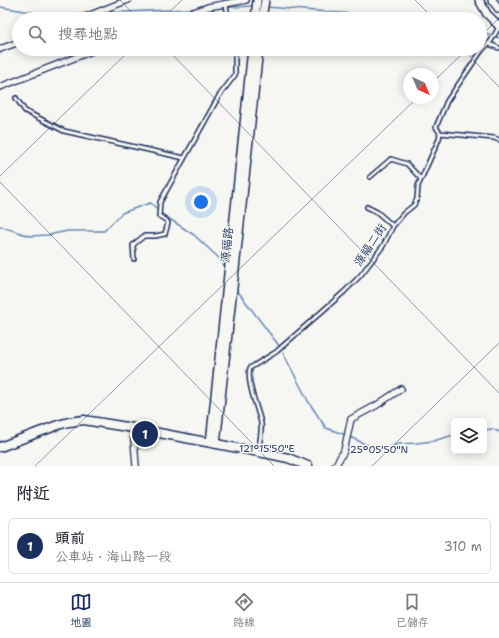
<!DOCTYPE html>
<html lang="zh-TW">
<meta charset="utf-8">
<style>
body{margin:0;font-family:"Shantell Sans","LXGW WenKai TC",sans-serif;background:#f7f7f7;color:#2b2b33}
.controls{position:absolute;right:12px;bottom:12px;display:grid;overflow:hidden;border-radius:6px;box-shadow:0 2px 10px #0003}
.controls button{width:36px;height:36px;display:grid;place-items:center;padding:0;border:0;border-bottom:1px solid #e1e1e2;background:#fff;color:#2b2b33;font:20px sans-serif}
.compass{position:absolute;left:403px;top:68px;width:36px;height:36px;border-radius:50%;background:#fff;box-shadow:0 2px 10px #0003;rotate:136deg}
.you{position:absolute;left:201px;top:202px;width:14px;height:14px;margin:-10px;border:3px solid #fff;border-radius:50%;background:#1a73e8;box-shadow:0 0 0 6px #1a73e833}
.badge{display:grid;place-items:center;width:26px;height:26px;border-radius:50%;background:#1b2f5e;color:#fff;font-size:13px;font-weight:700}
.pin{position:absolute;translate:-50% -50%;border:2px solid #fff;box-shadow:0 1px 4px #0006}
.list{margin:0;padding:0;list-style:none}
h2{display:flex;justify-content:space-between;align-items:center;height:52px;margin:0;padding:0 16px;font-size:17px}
h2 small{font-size:13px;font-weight:400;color:#7c7c81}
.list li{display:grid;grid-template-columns:26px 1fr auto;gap:12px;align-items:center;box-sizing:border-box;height:56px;margin:0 8px 8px;padding:0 8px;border:1px solid #e1e1e2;border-radius:6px}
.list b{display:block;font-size:15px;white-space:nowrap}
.list p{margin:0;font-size:13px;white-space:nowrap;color:#7c7c81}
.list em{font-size:13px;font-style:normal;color:#7c7c81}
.icon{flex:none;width:22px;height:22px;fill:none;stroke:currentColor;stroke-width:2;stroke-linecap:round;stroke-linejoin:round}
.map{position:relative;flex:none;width:499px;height:466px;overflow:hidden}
.search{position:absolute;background:#fff;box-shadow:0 2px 10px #0003;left:12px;right:12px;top:12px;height:44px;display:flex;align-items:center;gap:10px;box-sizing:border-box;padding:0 14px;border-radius:22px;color:#7c7c81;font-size:15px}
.sheet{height:116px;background:#fff}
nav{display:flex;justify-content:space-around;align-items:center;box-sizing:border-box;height:56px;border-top:1px solid #e1e1e2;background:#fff;font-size:11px;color:#7c7c81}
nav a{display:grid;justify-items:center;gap:2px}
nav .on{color:#1b2f5e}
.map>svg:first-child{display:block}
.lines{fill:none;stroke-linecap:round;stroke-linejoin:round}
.stream{stroke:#6488b6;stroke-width:1.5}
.service-casing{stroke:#1b2f5e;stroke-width:6}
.minor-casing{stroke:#1b2f5e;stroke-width:8}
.tertiary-casing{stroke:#1b2f5e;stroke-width:10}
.secondary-casing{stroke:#1b2f5e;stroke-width:11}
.service{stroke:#f6f6f2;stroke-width:3}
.minor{stroke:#f6f6f2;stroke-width:5.5}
.tertiary{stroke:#f6f6f2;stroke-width:7}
.secondary{stroke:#f6f6f2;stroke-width:8}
.ticks{fill:none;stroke:#1b2f5e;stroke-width:1;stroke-opacity:0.45}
.labels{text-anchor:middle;stroke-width:3;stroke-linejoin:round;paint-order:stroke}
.street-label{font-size:12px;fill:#1b2f5e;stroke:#f6f6f2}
.ticks-label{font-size:10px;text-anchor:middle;fill:#1b2f5e;stroke:#f6f6f2;stroke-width:3;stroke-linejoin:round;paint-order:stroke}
</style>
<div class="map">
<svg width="499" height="466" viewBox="0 0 499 466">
<rect width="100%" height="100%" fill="#f6f6f2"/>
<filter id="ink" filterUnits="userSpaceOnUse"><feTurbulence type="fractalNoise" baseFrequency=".025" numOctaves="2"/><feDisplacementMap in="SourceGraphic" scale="8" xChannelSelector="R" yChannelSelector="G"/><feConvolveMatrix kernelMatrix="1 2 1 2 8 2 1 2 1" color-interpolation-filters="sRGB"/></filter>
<g filter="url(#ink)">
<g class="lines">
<path class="stream" d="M0,7L50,15L87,14
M267,7L415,19
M217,8L253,6
M101,13L195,9
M480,31L499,38
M0,226L29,236L48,235L68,231H104L122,213L147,204L151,203L162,214L194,235L220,259L226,270
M236,289L280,347
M283,353L308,401L326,428L346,435
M484,430L493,429L499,432
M350,437L378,450H383L398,444L417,443L433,441L454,435"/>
<defs>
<path id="service" d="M226,4L228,19
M489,44L499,48
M16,98L25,111L64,131L184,158
M440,133L494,138L499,140
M370,177L391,159L407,164L421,179
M367,207L377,212L393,226
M134,259L133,245L144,236H155L165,234L168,223L166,220L159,216L160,202L219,96L235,75V49
M258,451C260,442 262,433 261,423C258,409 246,382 250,368L276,352L344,292L360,276L383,246L393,226L404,213L414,205L417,199L418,186L439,139L440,133L436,127L447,101L482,50L491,41L499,27"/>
<path id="minor" d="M80,19L128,0
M173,19L208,7L246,0
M0,49L19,42
M0,87L97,49
M133,428L136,466
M335,466L344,451L351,419L377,405L401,389"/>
<path id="tertiary" d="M479,0L487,14L499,26
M492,0L499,9
M255,19L257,0
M262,19L265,0
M210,443L252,49
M216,444L259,49"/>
<path id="secondary" d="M0,447L58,425L69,422L84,420L133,428L274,455L288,458L308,466"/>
</defs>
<use href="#service" class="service-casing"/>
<use href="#minor" class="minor-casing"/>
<use href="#tertiary" class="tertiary-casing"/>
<use href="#secondary" class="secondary-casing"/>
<use href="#service" class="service"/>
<use href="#minor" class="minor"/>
<use href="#tertiary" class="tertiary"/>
<use href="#secondary" class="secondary"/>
</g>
</g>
<path class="ticks" d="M120,0L138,19M415,0L434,19M162,19L182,0M480,37L499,18M167,49L499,393M463,49L499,87M433,82L467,49M0,176L131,49M0,182L274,466M35,466L417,98M372,466L499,343"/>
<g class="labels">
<g class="street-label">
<text transform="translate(227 245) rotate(-84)" y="4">源福路</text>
<text transform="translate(370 245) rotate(-56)" y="4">源福二街</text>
</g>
</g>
<g class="ticks-label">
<text x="267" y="452">121°15'50"E</text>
<text x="379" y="453">25°05'50"N</text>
</g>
</svg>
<div class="controls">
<button><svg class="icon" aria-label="layers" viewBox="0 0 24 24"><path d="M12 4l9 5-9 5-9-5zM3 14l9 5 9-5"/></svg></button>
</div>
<svg class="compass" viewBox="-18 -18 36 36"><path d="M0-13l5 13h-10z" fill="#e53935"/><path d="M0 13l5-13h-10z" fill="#7c7c81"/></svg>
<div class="you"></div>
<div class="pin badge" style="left:145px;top:434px">1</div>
<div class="search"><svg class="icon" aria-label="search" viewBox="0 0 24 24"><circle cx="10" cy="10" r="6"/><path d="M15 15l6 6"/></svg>搜尋地點</div>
</div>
<section class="sheet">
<h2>附近<small></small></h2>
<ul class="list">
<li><span class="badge">1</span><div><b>頭前</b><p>公車站 · 海山路一段</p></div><em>310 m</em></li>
</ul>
</section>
<nav>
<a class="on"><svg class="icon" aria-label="map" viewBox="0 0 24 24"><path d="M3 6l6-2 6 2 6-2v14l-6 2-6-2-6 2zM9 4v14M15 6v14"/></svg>地圖</a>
<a><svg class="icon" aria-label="directions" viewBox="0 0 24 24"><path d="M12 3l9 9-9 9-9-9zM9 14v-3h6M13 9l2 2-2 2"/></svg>路線</a>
<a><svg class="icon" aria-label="saved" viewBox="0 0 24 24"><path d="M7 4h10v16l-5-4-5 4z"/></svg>已儲存</a>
</nav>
